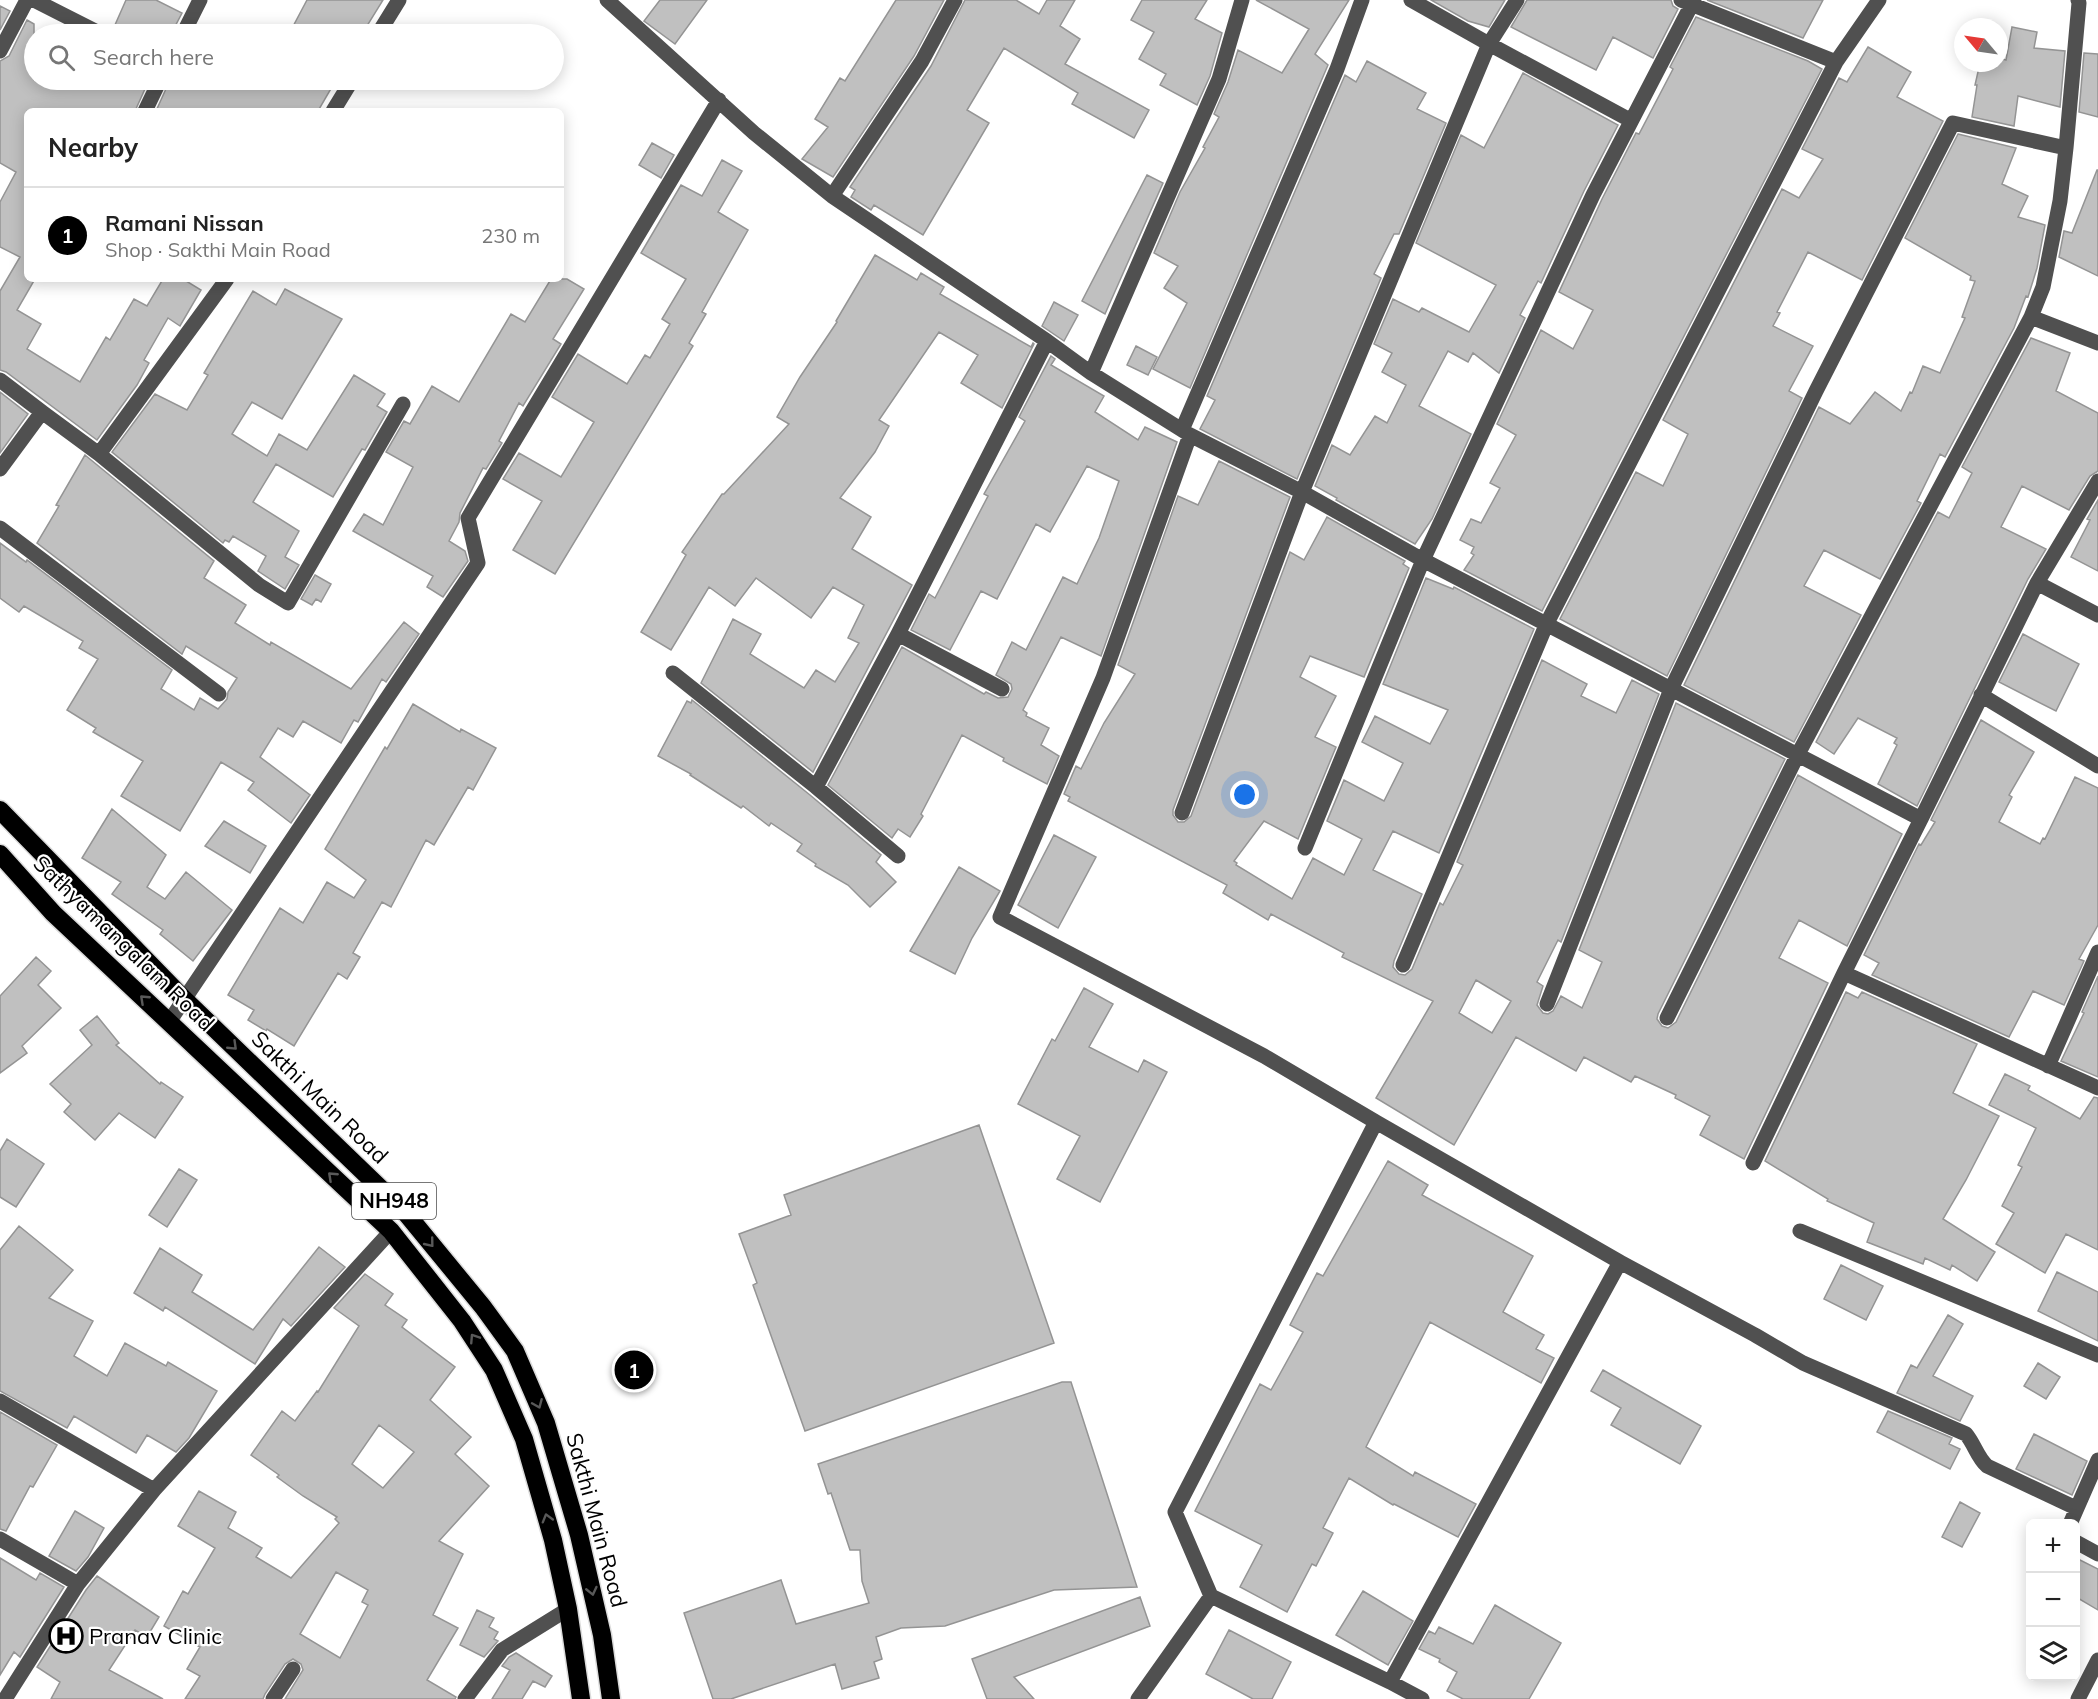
<!DOCTYPE html>
<meta charset="utf-8">
<style>
body{margin:0;font-family:Mulish,sans-serif;background:#f6f6f6;color:#222}
.controls{position:absolute;right:18px;bottom:18px;display:grid;overflow:hidden;border-radius:9px;box-shadow:0 3px 15px #0003}
.controls button{width:54px;height:54px;display:grid;place-items:center;padding:0;border:0;border-bottom:2px solid #e0e0e0;background:#fff;color:#222;font:30px sans-serif}
.compass{position:absolute;left:1954px;top:18px;width:54px;height:54px;border-radius:50%;background:#fff;box-shadow:0 3px 15px #0003;rotate:299deg}
.you{position:absolute;left:1245px;top:795px;width:21px;height:21px;margin:-15px;border:4px solid #fff;border-radius:50%;background:#1a73e8;box-shadow:0 0 0 9px #1a73e833}
.badge{display:grid;place-items:center;width:39px;height:39px;border-radius:50%;background:#000;color:#fff;font-size:20px;font-weight:700}
.pin{position:absolute;translate:-50% -50%;border:3px solid #fff;box-shadow:0 2px 6px #0006}
.list{margin:0;padding:0;list-style:none}
h2{display:flex;justify-content:space-between;align-items:center;height:78px;margin:0;padding:0 24px;font-size:26px}
h2 small{font-size:20px;font-weight:400;color:#767676}
.list li{display:grid;grid-template-columns:39px 1fr auto;gap:18px;align-items:center;box-sizing:border-box;height:96px;padding:0 24px;border-top:2px solid #e0e0e0}
.list b{display:block;font-size:22px;white-space:nowrap}
.list p{margin:0;font-size:20px;white-space:nowrap;color:#767676}
.list em{font-size:20px;font-style:normal;color:#767676}
.icon{flex:none;width:33px;height:33px;fill:none;stroke:currentColor;stroke-width:2;stroke-linecap:round;stroke-linejoin:round}
.map{position:relative;flex:none;width:2098px;height:1699px;overflow:hidden}
.search{position:absolute;background:#fff;box-shadow:0 3px 15px #0003;left:24px;top:24px;width:540px;height:66px;display:flex;align-items:center;gap:15px;box-sizing:border-box;padding:0 21px;border-radius:33px;color:#767676;font-size:22px}
.panel{position:absolute;background:#fff;box-shadow:0 3px 15px #0003;left:24px;top:108px;width:540px;height:174px;border-radius:9px}
.map>svg:first-child{display:block}
.building{fill:#c0c0c0;stroke:#949494;stroke-width:1.5;fill-rule:evenodd}
.lines{fill:none;stroke-linecap:round;stroke-linejoin:round}
.highway-casing{stroke:#dbdbdb;stroke-width:21}
.minor{stroke:#505050;stroke-width:15}
.highway{stroke:#000;stroke-width:18}
.oneway{stroke:#595959}
.labels{text-anchor:middle;stroke-width:4.5;stroke-linejoin:round;paint-order:stroke}
.shield{fill:#fff;stroke:#4c4c4c;stroke-width:1.5}
.shield-label{font-size:21px;font-weight:bold;fill:#000}
.street-label{font-size:22px;fill:#000;stroke:#fff}
.poi-label{font-size:22px;fill:#000;stroke:#fff;text-anchor:start}
</style>
<div class="map">
<svg width="2098" height="1699" viewBox="0 0 2098 1699">
<rect width="100%" height="100%" fill="#fff"/>
<path class="building" d="M126,0H156L182,13L171,34H111Z
M307,0H383L362,34H289Z
M660,0H707L675,44L644,21Z
M896,0H944L914,56L833,177L802,159L828,127L815,119L840,78L845,81Z
M965,0H1016L1039,14L1047,0H1075L1060,26L1080,39L1065,64L1149,110L1134,138L1072,104L1078,93L1004,48L967,110L989,123L923,235L874,205L871,210L851,197L855,190L850,187L931,66Z
M1142,0H1207L1195,19L1222,33L1210,76L1197,105L1160,85L1166,74L1139,59L1154,32L1131,20Z
M1256,0H1349L1315,54L1328,65L1190,388L1153,369L1187,303L1164,288L1178,266L1154,253L1180,192L1205,148L1203,147L1219,117L1214,114L1228,82L1238,50L1282,73L1309,29Z
M1431,0H1505L1489,27L1468,21Z
M1527,0H1671L1673,6L1678,9L1653,58L1613,37L1596,70L1511,27Z
M1707,0H1823L1803,38Z
M0,6L10,11L0,30Z
M1696,17L1808,61L1822,69L1542,611L1464,570L1474,555L1471,553L1474,547L1460,540L1471,519L1481,523L1500,488L1490,483L1516,435L1497,424L1541,330L1573,349L1593,310L1559,292L1602,199L1636,133L1639,134L1673,69L1670,67Z
M27,20L34,24V80H149L135,111H27V279H35L17,310L41,324L27,349L80,382L106,337L110,340L134,299L147,306L163,279H183L201,290L180,326L168,318L144,360L149,363L137,385L97,440L6,372L0,370V291L20,257L0,247V202L16,172L0,163V61L9,56Z
M2012,27L2037,32L2034,48L2065,51L2060,107L2018,96L2014,126L1972,117L1977,85H1975L1980,63H1999V58L2006,60Z
M1868,47L1911,72L1897,97L1943,121L1862,280L1808,252L1777,312L1780,313L1773,326L1813,346L1789,391L1802,398L1667,676L1560,619L1636,472L1663,486L1688,434L1663,420L1782,189L1799,198L1823,159L1802,149L1839,78L1847,82Z
M2084,53L2098,54V117L2079,112Z
M1367,61L1426,93L1417,109L1446,123L1399,234H1394L1374,274L1381,278L1297,479L1200,429L1215,400L1207,396L1345,75L1356,82Z
M1523,73L1618,125L1584,191L1541,283L1538,281L1520,315L1525,318L1499,373L1473,353L1468,362L1448,351L1419,406L1471,434L1432,519L1415,544L1336,500L1337,498L1315,486L1332,445L1350,455L1375,416L1387,423L1406,385L1382,372L1392,353L1374,344L1393,299L1419,312L1422,308L1469,332L1496,285L1416,243L1461,135L1484,148Z
M170,80H336L318,111H156Z
M1958,134L2016,148L2002,184L2028,196L2018,217L2045,225L2037,268L2028,297L2026,296L2014,328L1945,457L1940,454L1917,501L1921,503L1880,579L1824,550L1804,586L1861,615L1794,742L1684,685L1819,407L1850,424L1875,392L1901,411L1910,392L1912,393L1923,366L1940,373L1965,318L1962,317L1975,281L1970,280L1971,276L1905,238Z
M652,143L674,155L661,178L639,165Z
M722,160L742,171L718,212L748,230L702,312L706,314L689,343L693,346L555,574L513,550L542,501L503,479L519,453L561,477L594,422L552,397L578,354L627,384L645,355L650,358L670,324L662,319L686,279L641,253L681,185L702,196Z
M2097,170H2098V276L2059,257L2064,231L2072,233Z
M1147,175L1163,183L1105,314L1082,301Z
M875,255L917,280L921,273L944,287L940,294L1031,347L1033,343L1034,344L1002,408L961,383L978,355L939,332L879,420L889,426L875,452L840,498L871,517L852,549L912,585L813,772L701,683L733,619L761,634L750,654L804,688L816,670L835,682L859,643L848,638L864,605L833,587L811,618L756,578L735,606L709,587L671,650L641,632L686,555L682,552L722,494H724L789,424L777,417L800,377L837,322L836,321Z
M551,279H567L584,289L553,339L561,344L523,406L519,403L499,441L502,443L486,469L483,468L460,513L459,522L449,541L465,551L468,561L443,597L427,587L433,576L353,531L364,514L383,525L413,467L386,452L404,421L410,424L432,386L459,402L511,314L525,322Z
M285,289L342,319L282,419L252,402L232,434L267,456L279,434L307,450L354,375L385,394L377,406L387,412L365,450L362,449L333,497L276,464L253,502L299,531L285,557L299,565L285,589L258,571L266,556L233,536L229,542L225,540L223,543L112,452L155,394L187,410L208,375L204,373L253,291L276,305Z
M1054,302L1078,315L1064,341L1042,326Z
M2031,338L2070,353L2056,391L2098,413V471L2090,476L2069,510L2022,486L2001,527L2046,549L2028,579L1917,806L1878,784L1897,745L1894,743L1897,738L1858,718L1834,754L1816,742L1938,512L1949,518L1972,473L1962,467Z
M1136,346L1157,357L1148,375L1127,365Z
M1051,356L1055,359L1051,365L1104,396L1095,412L1138,440L1145,427L1177,442L1101,656L1061,637L1023,710L1027,713L1026,716L1049,728L1041,745L1059,756L1047,784L1003,761L1004,758L962,735L921,814L923,816L910,837L898,829L892,838L828,785L902,647L984,694L986,692L998,698L1008,697L1012,689L1011,684L996,675L1012,642L1026,650L1063,577L1077,584L1099,538L1119,481L1087,466L1050,532L1036,524L997,599L981,591L950,650L911,630L929,594L935,598L988,496L984,494L1025,421L1019,417Z
M0,392L28,414L0,453Z
M85,455L214,561L204,578L246,605L235,623L270,645L271,642L351,689L404,622L419,634L386,682L382,679L358,722L354,720L341,743L303,721L293,737L278,728L260,757L310,795L291,823L248,790L254,782L221,762L180,831L121,796L143,761L93,732L96,728L67,710L98,659L79,648L83,641L24,606L19,612L0,598V543L26,562L27,560L172,670L161,689L194,710L200,698L218,709L227,699L228,692L237,678L186,646L182,654L37,543L59,506L56,505Z
M1219,461L1290,497L1173,810V815L1178,822H1184L1191,816L1290,552L1304,560L1327,517L1405,561L1403,564L1409,568L1364,677L1310,656L1300,677L1336,696L1315,737L1336,747L1298,839L1264,821L1234,861L1237,863L1236,865L1292,899L1313,858L1344,875L1362,839L1327,821L1344,780L1384,801L1403,763L1362,742L1375,716L1430,744L1448,710L1383,684L1426,578L1453,589L1454,587L1534,629L1439,853L1393,831L1373,870L1422,894L1394,961L1393,967L1399,974L1405,975L1412,969L1440,903L1443,905L1463,865L1457,862L1542,660L1587,684L1581,696L1616,713L1632,680L1659,694L1561,942L1558,940L1537,982L1543,986L1537,1005L1543,1013L1548,1014L1553,1011L1561,996L1582,1008L1602,962L1579,950L1676,703L1785,759L1658,1014L1657,1019L1662,1026L1668,1028L1676,1022L1798,775L1902,834L1847,946L1799,920L1779,958L1828,983L1744,1159L1700,1135L1710,1116L1675,1098L1676,1095L1635,1076L1631,1082L1584,1057L1576,1071L1516,1037L1454,1145L1376,1098L1433,1001L1342,957L1344,953L1271,914L1268,920L1223,893L1227,885L1068,801L1070,797L1064,794L1076,766L1081,769L1104,723L1135,674L1118,665L1178,496L1198,505ZM1476,980L1511,1001L1492,1033L1459,1013Z
M2098,500V571L2071,557L2090,520L2087,519Z
M315,575L331,584L321,602L316,599L312,605L301,599Z
M2023,634L2079,664L2056,711L1999,682Z
M692,700L810,795L881,855L876,862L896,882L870,907L848,885L815,866L816,864L797,851L802,844L771,823L769,826L743,806L741,808L690,775L691,774L658,756L687,701L691,703Z
M413,704L460,732L461,729L496,748L473,790L468,787L434,845L426,840L391,907L382,902L353,953L360,957L347,979L338,973L294,1046L267,1029L266,1031L248,1020L254,1010L228,995L280,908L303,923L327,882L354,898L366,880L325,849L385,747L387,749Z
M1981,720L2034,752L2009,795L2012,797L1999,822L2040,844L2043,838L2045,839L2075,777L2098,788V925L2079,959L2084,961L2064,1005L2033,991L2009,1037L1872,975L1879,963L1864,955L1919,844L1921,845L1935,822L1931,820Z
M112,809L166,855L147,887L165,899L186,872L232,910L193,961L160,934L163,930L112,894L121,882L82,858Z
M224,821L266,846L250,873L205,846Z
M1054,835L1096,857L1058,928L1018,905Z
M959,867L1000,891L972,938L955,974L910,951Z
M36,957L51,971L38,985L61,1008L22,1046L27,1053L0,1073V996Z
M2098,976V1077L2061,1061L2084,1013L2082,1012Z
M1084,988L1113,1004L1089,1047L1138,1072L1144,1060L1167,1072L1100,1202L1057,1179L1080,1136L1018,1104L1052,1039L1055,1041Z
M1846,992L1858,998L1862,992L1977,1044L1953,1093L1999,1116L1966,1180L1943,1219L1995,1252L1977,1281L1952,1265L1950,1270L1925,1258L1923,1264L1867,1242L1874,1223L1827,1201L1828,1199L1765,1161Z
M97,1016L119,1043L116,1045L160,1084L161,1082L183,1097L155,1138L119,1113L95,1140L64,1112L71,1104L50,1084L92,1045L80,1030Z
M2005,1074L2030,1086L2028,1090L2080,1119L2094,1097L2098,1098V1250L2066,1234L2045,1273L1996,1244L2014,1213L2002,1206L2022,1167L2018,1165L2036,1128L1989,1105Z
M979,1125L1054,1343L805,1431L753,1285L757,1283L739,1234L791,1215L784,1195Z
M7,1139L44,1164L16,1207L0,1197V1151Z
M1388,1161L1428,1185L1422,1195L1533,1256L1503,1312L1544,1335L1536,1349L1554,1358L1541,1383L1430,1322L1366,1447L1413,1476L1415,1472L1476,1504L1458,1537L1394,1504L1393,1505L1349,1478L1323,1528L1333,1533L1316,1566L1312,1564L1287,1612L1240,1587L1262,1545L1195,1511L1260,1384L1271,1390L1303,1332L1290,1325L1317,1273L1323,1276Z
M179,1169L197,1180L167,1227L149,1215Z
M19,1226L73,1270L49,1298L93,1321L74,1356L107,1376L125,1343L166,1366L168,1362L217,1391L189,1438L176,1452L147,1435L136,1453L74,1416L67,1428L0,1391V1250Z
M319,1247L345,1267L291,1326L283,1319L255,1364L165,1307L163,1311L134,1293L160,1248L202,1275L192,1292L253,1330Z
M1841,1265L1883,1286L1866,1320L1824,1299Z
M2057,1272L2098,1292V1341L2038,1311Z
M365,1274L393,1294L385,1305L407,1320L402,1327L455,1367L430,1400L471,1437L455,1454L489,1486L439,1541L463,1554L433,1615L458,1628L427,1680L456,1697L455,1699H285L303,1670L301,1664L293,1659L285,1664L265,1694L263,1699H185L200,1676L187,1669L200,1647L164,1626L183,1591L188,1594L215,1548L178,1526L199,1491L236,1512L228,1528L262,1548L256,1557L291,1578L339,1523L335,1519L337,1517L303,1496L277,1477L279,1475L251,1455L282,1411L295,1421L317,1391L318,1392L359,1326L334,1308ZM379,1425L414,1452L383,1488L352,1464ZM336,1572L368,1590L362,1602L368,1605L340,1658L300,1634Z
M1948,1315L1963,1324L1933,1376L1973,1396L1960,1421L1897,1393L1911,1365L1917,1368Z
M2038,1363L2060,1377L2046,1399L2024,1386Z
M1603,1370L1701,1426L1680,1464L1611,1425L1621,1408L1591,1391Z
M1062,1382H1071L1137,1587L1054,1590L945,1626L901,1628L876,1637L882,1659L874,1662L879,1678L842,1689L835,1664L731,1699H713L684,1613L781,1580L796,1624L869,1603L862,1581L860,1550H850L831,1493L828,1494L818,1464Z
M1888,1411L1952,1438L1949,1444L1960,1449L1950,1469L1877,1432Z
M0,1412L57,1445L33,1487L30,1486L6,1531L0,1529Z
M2034,1434L2087,1461L2072,1495L2016,1469Z
M1960,1502L1980,1513L1962,1547L1942,1537Z
M75,1511L104,1528L88,1557L76,1571L49,1556Z
M0,1558L36,1580L40,1573L64,1587L20,1657L14,1652L0,1675Z
M2076,1558L2098,1569V1610L2076,1597Z
M97,1576L159,1617L147,1637L135,1630L109,1670L163,1699H51L60,1682L37,1667L86,1590Z
M1363,1591L1413,1621L1388,1665L1336,1635Z
M1140,1597L1150,1626L1014,1677L1034,1699H987L972,1659Z
M1495,1605L1561,1643L1529,1699H1463L1447,1691L1457,1672L1439,1662L1440,1659L1419,1649L1429,1631L1435,1634L1439,1627L1473,1644Z
M477,1610L494,1618L489,1627L498,1632L494,1639L498,1641L484,1657L460,1645Z
M1229,1630L1291,1662L1272,1699H1253L1206,1674Z
M516,1653L552,1676L545,1687L533,1681L522,1699H492L510,1670L502,1666L509,1657Z"/>
<g class="lines">
<defs>
<path id="highway" d="M0,810L184,999L405,1212L483,1307L515,1351L546,1423L579,1535L602,1635L611,1699
M0,854L53,913L391,1231L462,1321L494,1370L524,1439L553,1540L568,1609L581,1699"/>
</defs>
<use href="#highway" class="highway-casing"/>
<path class="minor" d="M34,0L101,34
M607,0L754,133L832,196L1047,341L1091,373L1190,435L1103,678L1000,917L1264,1056L1376,1122L1175,1512L1211,1596L1138,1699
M1411,0L1489,44L1630,120
M1681,0L1836,62
M183,34L200,0
M378,34L399,0
M0,51L27,0
M145,111L160,80
M333,111L352,80
M2066,148L2079,3L2078,0
M832,196L922,61L955,0
M1091,373L1219,79L1242,0
M0,380L42,412
M1182,430L1337,69L1362,0
M1190,435L1302,492L1423,560L1921,819L2037,583L2098,615
M99,454L259,585L288,603L403,404
M0,469L42,412L99,454L227,279
M0,528L219,694
M2037,583L2098,481
M898,634L1002,689
M673,673L816,787L898,634L1047,341
M1981,695L2098,766
M816,787L898,856
M1182,813L1302,492L1489,44L1517,0
M1305,848L1423,560L1593,195L1694,0
M1403,965L1547,623L1836,62L1879,0
M1844,973L2098,1088
M1547,1004L1671,689L1816,391L1953,123L2066,148L2060,201L2043,287L2031,317L2098,343
M1667,1018L1797,756L2031,317
M169,1022L478,563L468,518L719,100
M2048,1066L2098,952
M1753,1163L1844,973L1921,819
M1800,1231L2098,1355
M1620,1262L1755,1335L1803,1363L1966,1434C1975,1445 1977,1457 1987,1466L2076,1508
M0,1401L154,1490
M2070,1524L2098,1460
M0,1539L78,1584
M2076,1542L2098,1554
M1211,1596L1390,1682L1620,1262L1376,1122
M1390,1682L1422,1699
M5,1699L78,1584L154,1490L391,1231
M273,1699L293,1669
M465,1699L502,1650L568,1609
M2078,1699L2098,1660"/>
<use href="#highway" class="highway"/>
</g>
<defs><path id="oneway-chevron" d="M-2-3.5L2.5 0L-2 3.5" fill="none" stroke-width="1.6" stroke-linecap="round" stroke-linejoin="round" transform="scale(1.5)"/></defs>
<g class="oneway">
<use href="#oneway-chevron" transform="translate(144 999) rotate(-137)"/>
<use href="#oneway-chevron" transform="translate(233 1046) rotate(44)"/>
<use href="#oneway-chevron" transform="translate(332 1176) rotate(-137)"/>
<use href="#oneway-chevron" transform="translate(430 1243) rotate(51)"/>
<use href="#oneway-chevron" transform="translate(474 1338) rotate(-123)"/>
<use href="#oneway-chevron" transform="translate(538 1404) rotate(67)"/>
<use href="#oneway-chevron" transform="translate(547 1518) rotate(-106)"/>
<use href="#oneway-chevron" transform="translate(592 1591) rotate(77)"/>
</g>
<defs>
<symbol id="hospital-ring" viewBox="-11 -11 22 22"><circle r="9.5" fill="#fff" stroke="#000" stroke-width="1.5"/><path d="M-5-5h3v3.5h4V-5h3V5h-3V1.5h-4V5h-3Z" fill="#000"/></symbol>
</defs>
<g fill-rule="evenodd">
<use href="#hospital-ring" x="47" y="1617" width="38" height="38"/>
</g>
<g class="labels">
<rect class="shield" x="352" y="1183" width="84" height="36" rx="4.5"/>
<g class="shield-label">
<text x="394" y="1208">NH948</text>
</g>
<g class="street-label">
<text transform="translate(124 943) rotate(44)" y="8">Sathyamangalam Road</text>
<text transform="translate(320 1097) rotate(44)" y="8">Sakthi Main Road</text>
<text transform="translate(597 1520) rotate(75)" y="8">Sakthi Main Road</text>
</g>
<g class="poi-label">
<text x="89" y="1644">Pranav Clinic</text>
</g>
</g>
</svg>
<div class="controls">
<button>+</button>
<button>−</button>
<button><svg class="icon" aria-label="layers" viewBox="0 0 24 24"><path d="M12 4l9 5-9 5-9-5zM3 14l9 5 9-5"/></svg></button>
</div>
<svg class="compass" viewBox="-18 -18 36 36"><path d="M0-13l5 13h-10z" fill="#e53935"/><path d="M0 13l5-13h-10z" fill="#767676"/></svg>
<div class="you"></div>
<div class="pin badge" style="left:634px;top:1370px">1</div>
<div class="search"><svg class="icon" aria-label="search" viewBox="0 0 24 24"><circle cx="10" cy="10" r="6"/><path d="M15 15l6 6"/></svg>Search here</div>
<section class="panel">
<h2>Nearby<small></small></h2>
<ul class="list">
<li><span class="badge">1</span><div><b>Ramani Nissan</b><p>Shop · Sakthi Main Road</p></div><em>230 m</em></li>
</ul>
</section>
</div>
